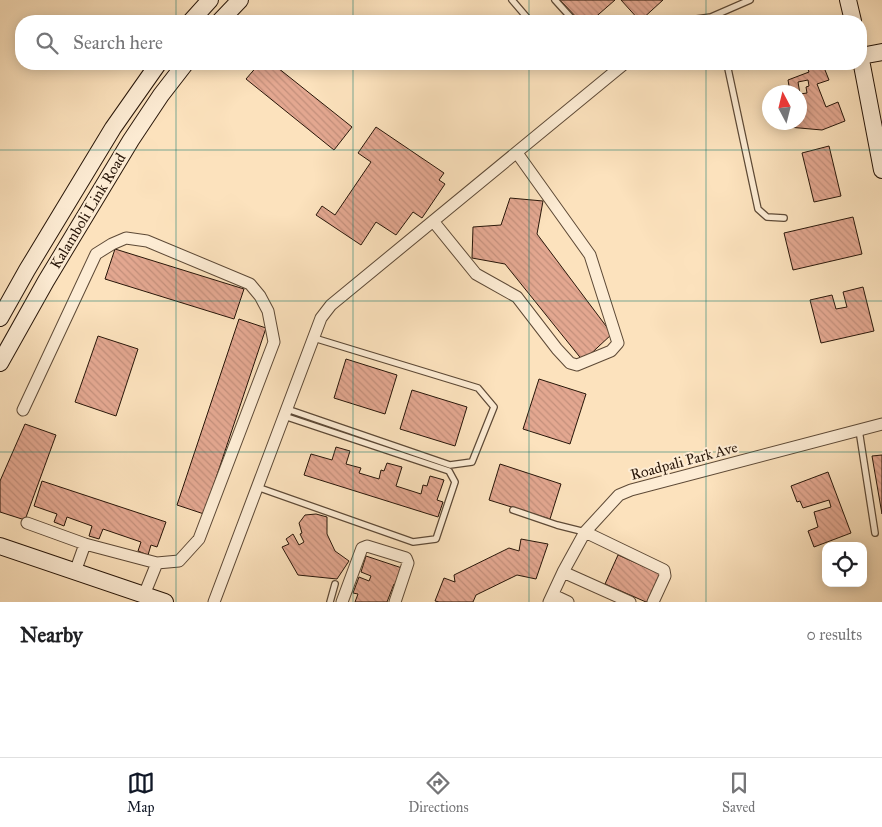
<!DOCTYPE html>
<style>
body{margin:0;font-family:"IM FELL Great Primer",serif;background:#f2f2f2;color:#202124}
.controls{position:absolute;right:15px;bottom:15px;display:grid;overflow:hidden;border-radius:10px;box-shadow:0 2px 12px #0003}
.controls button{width:45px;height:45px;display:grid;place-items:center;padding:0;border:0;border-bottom:1px solid #e0e0e0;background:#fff;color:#202124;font:25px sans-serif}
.compass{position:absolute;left:762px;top:85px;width:45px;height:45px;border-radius:50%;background:#fff;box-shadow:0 2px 12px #0003;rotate:353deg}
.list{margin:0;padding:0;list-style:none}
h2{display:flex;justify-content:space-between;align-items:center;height:65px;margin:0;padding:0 20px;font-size:21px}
h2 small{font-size:16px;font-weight:400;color:#757577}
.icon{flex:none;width:28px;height:28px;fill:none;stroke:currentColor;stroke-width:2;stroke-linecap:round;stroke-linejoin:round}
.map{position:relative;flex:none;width:882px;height:602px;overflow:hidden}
.search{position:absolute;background:#fff;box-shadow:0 2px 12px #0003;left:15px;right:15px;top:15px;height:55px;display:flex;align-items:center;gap:12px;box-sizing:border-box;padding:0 18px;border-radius:20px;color:#757577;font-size:19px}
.sheet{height:155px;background:#fff}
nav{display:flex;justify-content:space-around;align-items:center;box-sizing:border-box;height:70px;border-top:1px solid #e0e0e0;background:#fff;font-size:14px;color:#757577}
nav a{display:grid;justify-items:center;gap:2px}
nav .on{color:#111827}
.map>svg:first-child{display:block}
.building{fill:url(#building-back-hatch);stroke:#281609;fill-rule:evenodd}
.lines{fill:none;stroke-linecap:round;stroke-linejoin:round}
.lane-casing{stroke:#5d4936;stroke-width:8}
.street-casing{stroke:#5d4936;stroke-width:13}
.secondary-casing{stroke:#281609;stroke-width:18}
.lane{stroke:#fdecd4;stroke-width:5.5}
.street{stroke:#fdecd4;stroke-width:11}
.secondary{stroke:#fdecd4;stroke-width:16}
.grid{fill:none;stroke:#0f766e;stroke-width:1;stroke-opacity:0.55}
.labels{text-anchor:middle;stroke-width:4;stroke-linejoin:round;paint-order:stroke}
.street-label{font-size:15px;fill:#281609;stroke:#fdecd4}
</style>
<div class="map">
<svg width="882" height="602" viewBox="0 0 882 602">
<defs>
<pattern id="building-back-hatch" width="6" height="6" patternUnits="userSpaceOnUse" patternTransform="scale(1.25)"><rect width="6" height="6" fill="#e3a790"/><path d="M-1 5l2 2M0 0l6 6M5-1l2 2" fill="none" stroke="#c38f7b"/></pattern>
</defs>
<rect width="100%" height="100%" fill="#fce2bd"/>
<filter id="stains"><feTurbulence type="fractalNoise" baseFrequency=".004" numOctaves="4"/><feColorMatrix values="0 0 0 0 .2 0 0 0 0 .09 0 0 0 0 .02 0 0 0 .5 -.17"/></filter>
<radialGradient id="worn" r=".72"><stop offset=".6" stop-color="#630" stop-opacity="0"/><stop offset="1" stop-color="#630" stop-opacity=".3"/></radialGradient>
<path class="building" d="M560,0H615L591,21H580Z
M621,0H663L640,21Z
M259,64H273L352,127L334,150L246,79Z
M806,64H820L823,65L829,80L817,84L826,107L838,102L845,121L822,130L777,126L776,122H800V92H790L788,80L809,72ZM808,80L809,86L806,87L807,93L800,94L798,82Z
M376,127L444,173L439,180L445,184L422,218L413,212L396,235L376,222L361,245L316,215L322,206L335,215L371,162L358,153Z
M829,146L841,196L814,202L802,153Z
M510,198L543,201L537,234L612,334L583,361L505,264L472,258L473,227L501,225Z
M853,217L862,254L793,270L784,233Z
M115,249L244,289L234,319L105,279Z
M863,287L874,331L821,343L810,300L832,295L836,309L847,307L843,292Z
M239,319L266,328L204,514L177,505Z
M98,336L138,349L116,416L75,402Z
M346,359L397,375L385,414L334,398Z
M539,379L586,394L570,444L523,429Z
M412,390L467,407L455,446L400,429Z
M25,424L56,435L25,520L0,512V481Z
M336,447L350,451L346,464L361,468L359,473L379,479L381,470L384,471L387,463L402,467L396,486L421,494L423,485L427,486L430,476L444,480L437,500L443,502L438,517L304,475L311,454L332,460Z
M882,455V514L872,456Z
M500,464L561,484L550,519L489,500Z
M828,472L851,533L814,547L808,531L818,527L814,512L831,507L829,500L803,508L800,501L797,502L791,486Z
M42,481L166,522L157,547L151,545L148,555L138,551L141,542L103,529L99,539L89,536L92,526L67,517L64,526L54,522L57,514L34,506Z
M316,514L327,517V534L335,551L349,561L337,579L298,575L282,547L289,544L286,539L293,534L299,545L304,542L300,534L302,533L299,523L305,515Z
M521,539L548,544L536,579L517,575L476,595L473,602H439L435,601L444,578L455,582L454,575L509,548L519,551Z
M618,555L661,574L649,602H646L605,584Z
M366,556L405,569L399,586L394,584L387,602H355L358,594L353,593L359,577L369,581L371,576L361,572Z"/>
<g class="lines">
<defs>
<path id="lane" d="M512,0L530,21
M555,0L574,21
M682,21L711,17L750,0
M727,64L758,209L767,217L784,218
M287,409L450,465L472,462L494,407L478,388L314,338
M859,430L875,533
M257,487L413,542L436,539L455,482L449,471L284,416
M513,510L557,525L585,532
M330,602L335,584"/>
<path id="street" d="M433,221L476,274L517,297L557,349L570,363L577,365L611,351L618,343L590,255L517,153
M23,410L96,254L112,244L126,238L147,241L250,284L260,296L268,311L274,342L199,539L179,561L157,563L85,544L27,523
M585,532L664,570L665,576L653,602
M75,572L85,544
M563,572L630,602
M144,595L157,563
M553,595L568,602
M214,602L321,318L331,305L624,64
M342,602L362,548L367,546L406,558L408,563L395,602
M549,602L563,572L585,532L619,495L631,490L882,424"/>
<path id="secondary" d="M848,0L853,21
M191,21L210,0
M220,21L240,0
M861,56L882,52
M861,60L882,170
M0,318L27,270L113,128L158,64
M0,363L46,281L131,140L161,95L185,64
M0,546L165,602"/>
</defs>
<use href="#lane" class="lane-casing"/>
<use href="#street" class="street-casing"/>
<use href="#secondary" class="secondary-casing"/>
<use href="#lane" class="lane"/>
<use href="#street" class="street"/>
<use href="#secondary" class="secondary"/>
</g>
<path class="grid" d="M176,0V21M353,0V21M529,0V21M706,0V21M176,64V602M353,64V602M529,64V602M706,64V602M0,150H882M0,301H882M0,452H882"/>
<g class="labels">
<g class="street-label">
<text transform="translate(88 211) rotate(-59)" y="5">Kalamboli Link Road</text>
<text transform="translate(684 461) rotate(-15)" y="5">Roadpali Park Ave</text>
</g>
</g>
<rect width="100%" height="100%" filter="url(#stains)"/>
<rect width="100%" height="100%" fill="url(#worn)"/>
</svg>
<div class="controls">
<button><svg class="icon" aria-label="locate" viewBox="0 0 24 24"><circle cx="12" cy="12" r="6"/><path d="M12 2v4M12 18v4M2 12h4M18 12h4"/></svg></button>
</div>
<svg class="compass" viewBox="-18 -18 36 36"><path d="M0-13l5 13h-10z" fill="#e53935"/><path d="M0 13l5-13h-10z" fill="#757577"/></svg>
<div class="search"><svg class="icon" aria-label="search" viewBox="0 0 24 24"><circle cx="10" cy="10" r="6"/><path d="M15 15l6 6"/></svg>Search here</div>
</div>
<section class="sheet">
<h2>Nearby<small>0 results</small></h2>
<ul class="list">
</ul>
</section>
<nav>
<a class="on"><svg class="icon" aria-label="map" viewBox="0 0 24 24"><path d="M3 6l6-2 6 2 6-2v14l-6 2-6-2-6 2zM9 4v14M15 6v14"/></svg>Map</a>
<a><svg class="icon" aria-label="directions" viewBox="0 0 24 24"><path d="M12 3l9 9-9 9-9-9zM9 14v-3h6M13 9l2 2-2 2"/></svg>Directions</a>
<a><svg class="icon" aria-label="saved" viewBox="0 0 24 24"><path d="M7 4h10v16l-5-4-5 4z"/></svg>Saved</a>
</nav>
